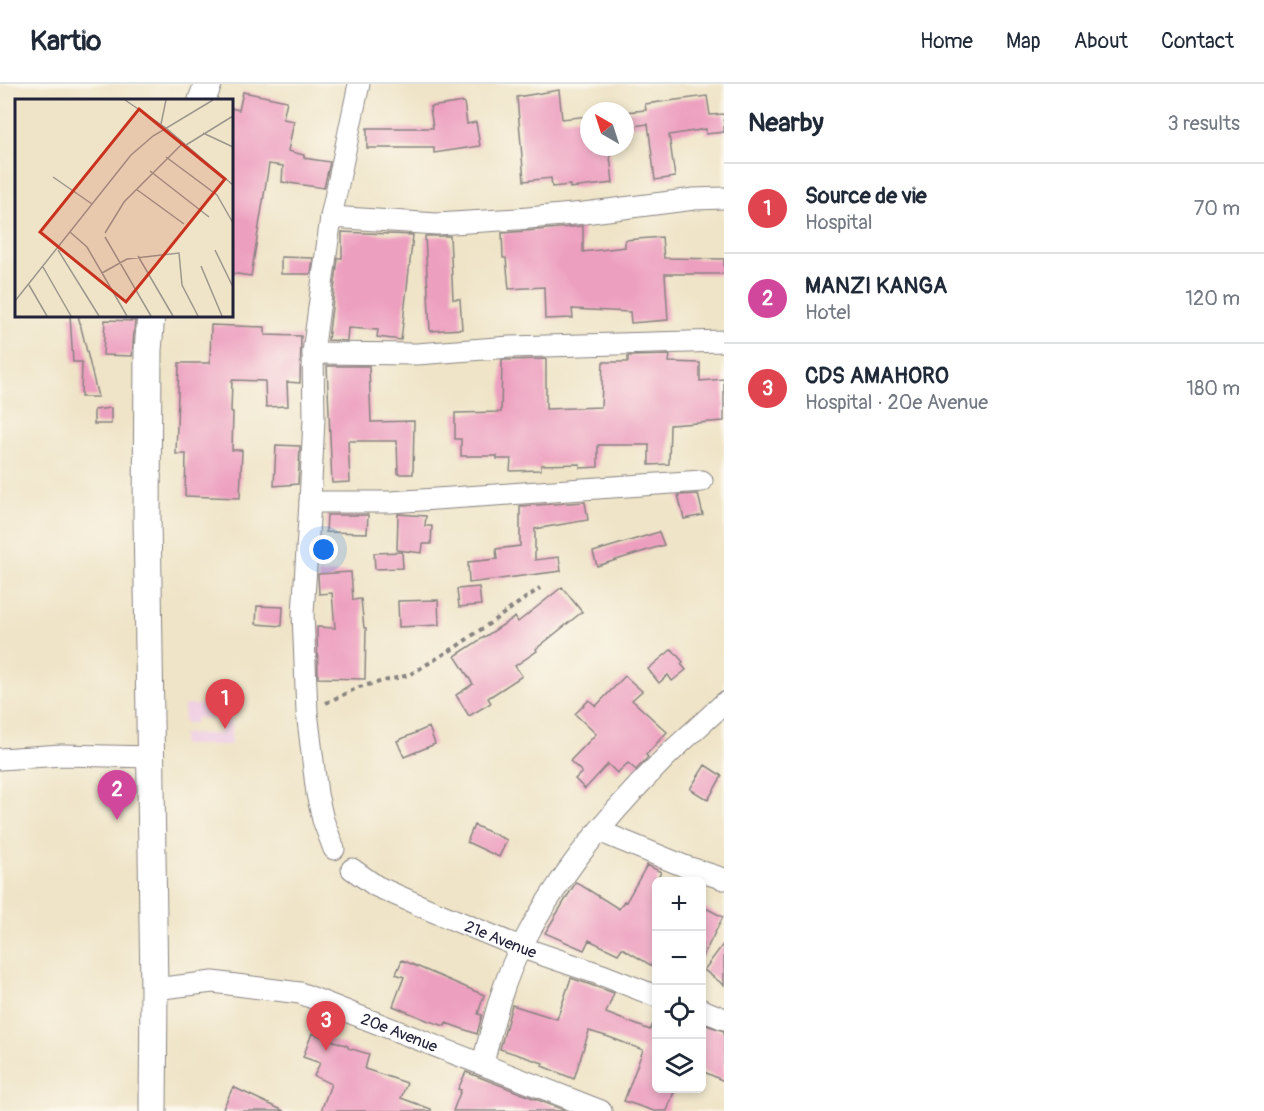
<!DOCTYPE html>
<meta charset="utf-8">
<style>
body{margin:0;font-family:Pangolin,sans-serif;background:#f2f2f3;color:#1f2937}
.controls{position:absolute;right:18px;bottom:18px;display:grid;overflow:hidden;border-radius:9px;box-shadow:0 3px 9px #0003}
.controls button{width:54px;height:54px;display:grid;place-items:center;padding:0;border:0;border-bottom:2px solid #e0e1e3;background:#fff;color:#1f2937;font:30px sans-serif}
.compass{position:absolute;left:580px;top:18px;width:54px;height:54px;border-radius:50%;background:#fff;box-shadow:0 3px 9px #0003;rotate:321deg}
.you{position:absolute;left:324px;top:466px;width:21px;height:21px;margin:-15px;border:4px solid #fff;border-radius:50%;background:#1a73e8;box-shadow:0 0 0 9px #1a73e833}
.badge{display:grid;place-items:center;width:39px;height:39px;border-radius:50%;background:#c8321e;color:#fff;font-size:20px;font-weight:700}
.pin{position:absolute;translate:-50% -50px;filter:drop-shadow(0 2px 3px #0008)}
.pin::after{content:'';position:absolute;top:32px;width:21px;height:18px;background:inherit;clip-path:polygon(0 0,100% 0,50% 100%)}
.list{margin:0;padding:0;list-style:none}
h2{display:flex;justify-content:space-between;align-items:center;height:78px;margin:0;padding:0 24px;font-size:26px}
h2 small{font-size:20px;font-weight:400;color:#747a83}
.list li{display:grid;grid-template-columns:39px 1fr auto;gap:18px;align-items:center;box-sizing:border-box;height:90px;padding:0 24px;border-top:2px solid #e0e1e3}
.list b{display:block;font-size:22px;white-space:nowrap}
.list p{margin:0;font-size:20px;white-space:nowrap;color:#747a83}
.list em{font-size:20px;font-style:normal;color:#747a83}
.icon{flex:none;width:33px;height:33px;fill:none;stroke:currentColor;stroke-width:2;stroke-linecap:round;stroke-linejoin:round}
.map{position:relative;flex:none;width:724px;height:1027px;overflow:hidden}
header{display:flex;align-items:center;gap:36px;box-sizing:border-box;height:84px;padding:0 30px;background:#fff;border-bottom:2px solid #e0e1e3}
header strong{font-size:28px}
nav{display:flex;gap:33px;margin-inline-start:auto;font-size:21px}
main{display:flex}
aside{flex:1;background:#fff}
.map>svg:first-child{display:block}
.built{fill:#f0d0e4}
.building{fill:#ed9fbf}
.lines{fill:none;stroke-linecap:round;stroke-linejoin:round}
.minor-casing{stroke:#888381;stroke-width:23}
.major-casing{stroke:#888381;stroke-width:29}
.path{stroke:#888381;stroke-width:4;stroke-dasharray:4.5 4.5;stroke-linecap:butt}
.minor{stroke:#fff;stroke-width:21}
.major{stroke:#fff;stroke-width:27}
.labels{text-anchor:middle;stroke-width:4.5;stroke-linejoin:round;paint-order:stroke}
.street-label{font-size:16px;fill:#22223b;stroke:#fbf7ec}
.inset-road{fill:none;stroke:#9d968f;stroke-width:1.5}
.view{fill:#c8321e;fill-opacity:0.15;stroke:#c8321e;stroke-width:3}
.inset-edge{fill:none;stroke:#22223b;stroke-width:3}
</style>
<header>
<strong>Kartio</strong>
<nav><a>Home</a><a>Map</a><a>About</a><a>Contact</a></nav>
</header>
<main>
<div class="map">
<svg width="724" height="1027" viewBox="0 0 724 1027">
<rect width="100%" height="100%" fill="#fbf7ec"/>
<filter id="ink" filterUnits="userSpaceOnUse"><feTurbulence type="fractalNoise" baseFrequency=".0167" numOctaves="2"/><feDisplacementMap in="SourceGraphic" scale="12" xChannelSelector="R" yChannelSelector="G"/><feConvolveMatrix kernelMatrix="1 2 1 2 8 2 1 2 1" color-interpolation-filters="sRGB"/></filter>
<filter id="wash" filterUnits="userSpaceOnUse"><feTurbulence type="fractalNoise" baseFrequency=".008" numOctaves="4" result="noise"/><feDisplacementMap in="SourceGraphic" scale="24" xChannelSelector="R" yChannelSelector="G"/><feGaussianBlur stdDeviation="1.35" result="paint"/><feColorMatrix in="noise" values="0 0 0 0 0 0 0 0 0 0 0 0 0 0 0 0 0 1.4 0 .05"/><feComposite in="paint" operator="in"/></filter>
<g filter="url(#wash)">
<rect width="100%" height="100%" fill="#efe4c7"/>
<path class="built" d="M184,621H232L231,661H182L183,650H220V635L196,634L195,639H184Z"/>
<g id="blocks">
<path class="building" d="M559,6L562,35L589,32V63H609L613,99L570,104V101L552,103L551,94L524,97L517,13Z
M243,8L287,17L283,35L294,37L288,67L304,71V74L330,78L324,104L282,98L283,82L269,80L251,192L231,189V24L239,26Z
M707,12L710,31L724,30V48L706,50V45L669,51L675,93L655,96L648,40L625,43V28L646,26L645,20Z
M464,18L467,40L476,38L480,62L434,69V64H367V44H433L430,23Z
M583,142V168L625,163V156L662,153L664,174L724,175V190H665L668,236L631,239L630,228L572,225L573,234L545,235L544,203L509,205L506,174H503L502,149Z
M342,148L413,151L401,256L377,253L378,246L348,244L347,257L328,256L338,174H342Z
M425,152H450L453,215H460L462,245L430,247Z
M281,173L313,174L311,190H281Z
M70,231H78L98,313H81L82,278H73Z
M105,236L135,237L132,272L103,271Z
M211,241L265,243V251L301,252L300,299L287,298L288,322L266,323L265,297L232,296L231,328H233L232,366H242L240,414L185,412L186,370H176L179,279H210Z
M670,271L669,278L700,279V297L724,295V337L670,341L669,380L649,381V361H598V383L580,384V380L541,381V386L510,387L511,375H497V372H461V355H455V329L501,328L502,276L546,275V325L601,323L603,278H628V272Z
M327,282H369L371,338L414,337L413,390H398L397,357H348L350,398L332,399Z
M111,324V340H94V326Z
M276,361L300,362L298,400L274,402Z
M698,410L703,431L684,435L678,411Z
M585,418L588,436L535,445V476L559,473L561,487L469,499L468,478L497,475L496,465L520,462V422Z
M398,430L426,432L425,442H432L431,460H423L422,469L397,466Z
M327,431H368L367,449L326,448Z
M659,448L664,461L597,482L593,468Z
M402,468L403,484L375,485L374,469Z
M351,488L353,516L361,515L364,544H366L365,595L318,594L317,543L335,544L332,509L319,510L318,490Z
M479,503L481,521L459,523L457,505Z
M562,503L582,528L536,565L537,567L515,582L522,592L488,614L491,619L469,632L456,611L473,600L455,572L515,533L518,538Z
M438,516L439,541L399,543L398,517Z
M257,522L283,523L282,542L256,540Z
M672,565L683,578L681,580L686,586L672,597L668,591L659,599L648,585Z
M625,592L642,607L632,616L667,648L646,671L648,673L636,686L628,679L617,689L608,680L585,705L575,695L582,688L570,677L596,650L575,630L589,616L596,622Z
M429,643L435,660L404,673L397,657Z
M705,681L722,692L708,716L690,705Z
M474,741L507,756L499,773L467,758Z
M647,781L661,788L657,796V885L622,864L618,870L589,856L584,866L545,849L576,798L619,825L624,817L626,818Z
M702,822L723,833L702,874Z
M724,859V901L704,886Z
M402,876L484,911L478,930L482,931L477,950L446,939L445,942L429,937L393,922L404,893L396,890Z
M571,894L614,909L606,929L650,946L657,933V1005H675L667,1027H654L624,1017L643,966L609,953L589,947L574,995L542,982L543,979L500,965L512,921L557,935Z
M703,940L724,947V997L702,987Z
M312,949L348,962V964L369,970L365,985L407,999L401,1014L431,1025V1027H321L331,1000L314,992L320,979L303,973Z
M466,988L564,1026V1027H453L461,1006L458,1005Z
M233,1003L284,1027H222Z"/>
</g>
</g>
<g filter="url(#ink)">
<use href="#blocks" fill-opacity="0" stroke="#888381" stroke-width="1.5"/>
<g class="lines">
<defs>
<g id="minor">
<path d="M331,133L437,140L517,135L584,129L694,115L724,114"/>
<path d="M313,269L417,270L510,263L724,257"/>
<path d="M310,418H391L702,397"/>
<path d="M0,675L62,671L151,673"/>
<path d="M599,747L684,782L724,795"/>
<path d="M334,765L323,736L317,710L307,628L303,530L310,418L314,335L313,269L331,133L359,0"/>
<path id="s1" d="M352,785L376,802L430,826L520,863L605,892L656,912"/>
<path id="s2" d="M154,905L213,898L300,909L601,1027"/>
<path d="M702,926L724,935"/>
<path d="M483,979C493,940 502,899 521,863C556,795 607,732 661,678C681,657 704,639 724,619"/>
</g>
<path id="major" d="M202,16L208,0
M151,231L148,266L147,432L154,905L153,1027"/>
</defs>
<use href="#minor" class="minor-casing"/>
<use href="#major" class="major-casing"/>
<path class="path" d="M326,619L359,603L409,591L456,563L540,504"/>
<use href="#minor" class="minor"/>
<use href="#major" class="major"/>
</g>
</g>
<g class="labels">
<g class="street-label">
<text dy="6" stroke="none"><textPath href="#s1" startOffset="165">21e Avenue</textPath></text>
<text dy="6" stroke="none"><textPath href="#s2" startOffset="254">20e Avenue</textPath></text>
</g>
</g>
<g transform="translate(15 15)">
<rect width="218" height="218" fill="#efe4c7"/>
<path class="inset-road" d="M110,1L151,29L218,86M146,25L151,1M188,34L218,48M171,46L218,17M151,58L202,96L218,124M135,72L194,118M38,78L77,105M121,90L169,125M55,133L72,148L112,217M90,134L109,103L168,44M90,138L136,217M43,151L84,217M200,151L218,188M123,157L158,217M186,167L207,217M28,168L56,217M87,174L112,160L164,154L167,186L183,217M14,186L32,217M0,202L116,56L138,37L198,1"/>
<path class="view" d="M124,10L210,80L111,203L25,133Z"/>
<rect width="218" height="218" class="inset-edge"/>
</g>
</svg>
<div class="controls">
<button>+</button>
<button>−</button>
<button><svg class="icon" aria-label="locate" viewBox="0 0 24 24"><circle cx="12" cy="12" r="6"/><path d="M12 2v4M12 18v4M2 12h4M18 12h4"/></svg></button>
<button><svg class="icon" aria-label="layers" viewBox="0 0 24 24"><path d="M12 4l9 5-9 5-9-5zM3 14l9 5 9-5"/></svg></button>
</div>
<svg class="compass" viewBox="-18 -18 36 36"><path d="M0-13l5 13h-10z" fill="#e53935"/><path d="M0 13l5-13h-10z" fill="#747a83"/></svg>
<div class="you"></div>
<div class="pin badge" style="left:225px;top:645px;background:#e0444e">1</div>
<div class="pin badge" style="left:117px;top:736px;background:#d1479c">2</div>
<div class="pin badge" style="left:326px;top:967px;background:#e0444e">3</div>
</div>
<aside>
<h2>Nearby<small>3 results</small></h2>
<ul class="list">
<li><span class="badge" style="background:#e0444e">1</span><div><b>Source de vie</b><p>Hospital</p></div><em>70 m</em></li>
<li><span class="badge" style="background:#d1479c">2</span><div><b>MANZI KANGA</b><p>Hotel</p></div><em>120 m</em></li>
<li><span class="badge" style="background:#e0444e">3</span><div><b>CDS AMAHORO</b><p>Hospital · 20e Avenue</p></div><em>180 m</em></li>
</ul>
</aside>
</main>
